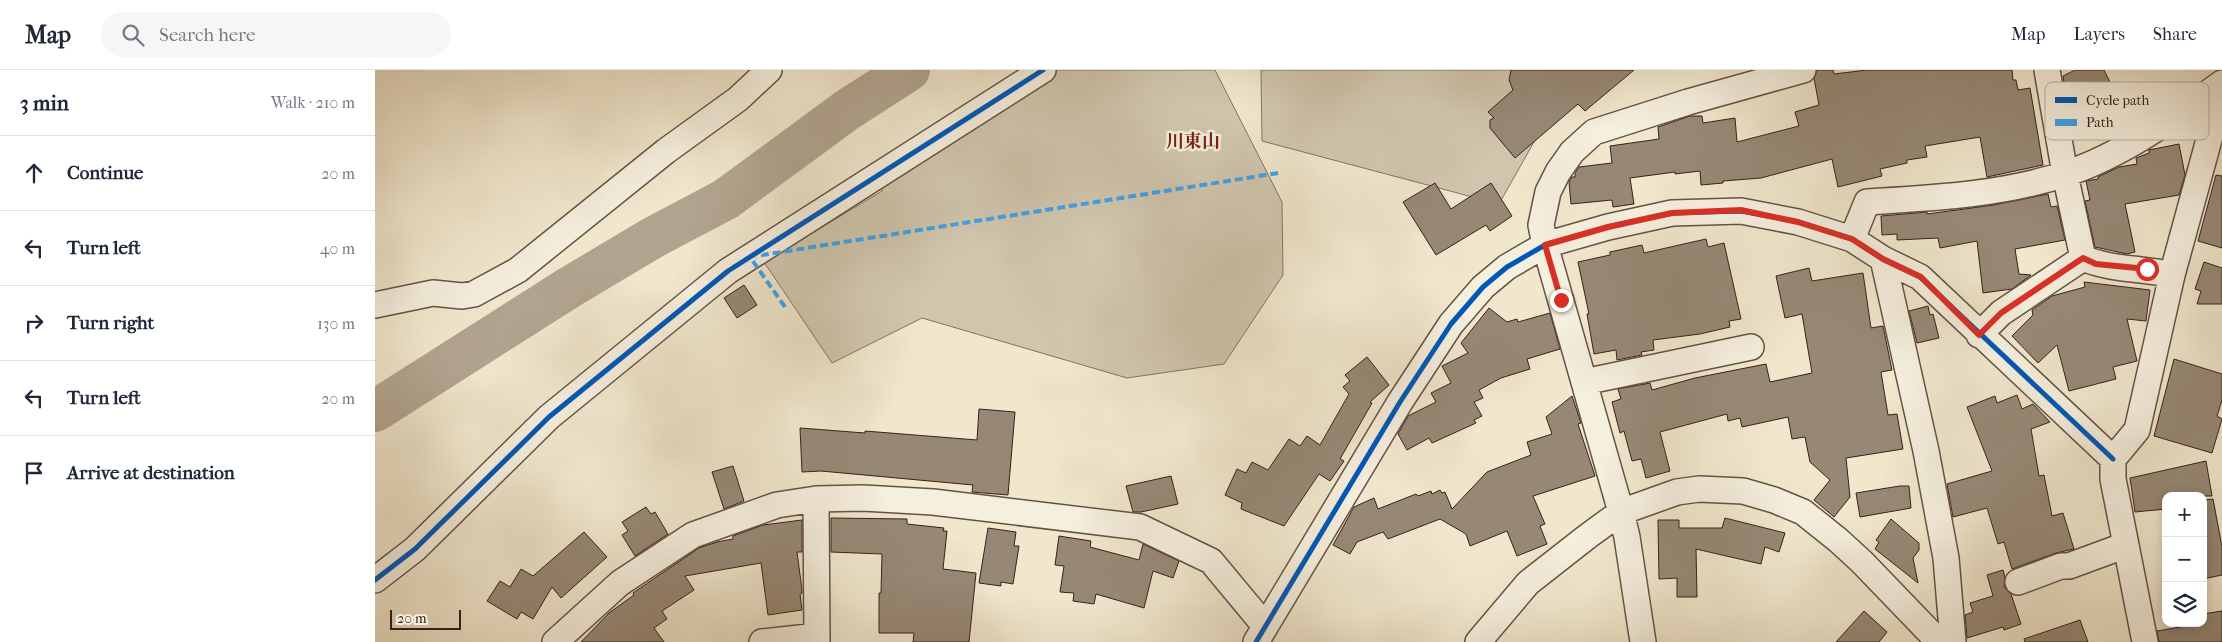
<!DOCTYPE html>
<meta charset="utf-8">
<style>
body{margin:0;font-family:"IM FELL French Canon","Noto Serif JP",serif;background:#f6f6f7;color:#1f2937}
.controls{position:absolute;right:15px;bottom:15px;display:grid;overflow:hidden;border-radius:10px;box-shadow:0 2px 12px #0003}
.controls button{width:45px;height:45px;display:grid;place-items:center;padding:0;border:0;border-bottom:1px solid #e0e1e3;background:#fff;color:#1f2937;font:25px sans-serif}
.scale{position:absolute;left:15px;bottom:12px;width:71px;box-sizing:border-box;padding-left:5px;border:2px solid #362217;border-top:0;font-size:14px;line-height:18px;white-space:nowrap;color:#362217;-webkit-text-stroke:4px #f5efde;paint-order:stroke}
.stop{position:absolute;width:15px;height:15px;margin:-11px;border:4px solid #d93025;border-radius:50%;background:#fff}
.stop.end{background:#d93025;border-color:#fff;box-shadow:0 1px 5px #0008}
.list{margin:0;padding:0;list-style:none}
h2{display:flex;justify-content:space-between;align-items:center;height:65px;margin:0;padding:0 20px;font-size:21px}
h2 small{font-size:16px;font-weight:400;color:#747a83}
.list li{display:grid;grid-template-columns:32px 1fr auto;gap:15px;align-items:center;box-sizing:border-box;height:75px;padding:0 20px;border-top:1px solid #e0e1e3}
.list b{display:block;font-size:19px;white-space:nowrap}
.list em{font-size:16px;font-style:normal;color:#747a83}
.icon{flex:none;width:28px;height:28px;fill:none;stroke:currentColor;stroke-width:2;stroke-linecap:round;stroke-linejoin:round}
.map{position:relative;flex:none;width:1847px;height:572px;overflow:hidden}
header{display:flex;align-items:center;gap:30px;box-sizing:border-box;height:70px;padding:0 25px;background:#fff;border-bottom:1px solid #e0e1e3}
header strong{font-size:24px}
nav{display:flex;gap:28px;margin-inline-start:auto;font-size:18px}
.search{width:350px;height:45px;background:#f6f6f7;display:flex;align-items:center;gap:12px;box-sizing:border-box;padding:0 18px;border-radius:28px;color:#747a83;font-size:19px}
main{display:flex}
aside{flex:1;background:#fff}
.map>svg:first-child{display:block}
.green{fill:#d0c6ae;stroke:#837462}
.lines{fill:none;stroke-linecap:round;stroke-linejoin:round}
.river{stroke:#b1a48f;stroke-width:42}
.building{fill:#978876;stroke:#362217}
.minor-casing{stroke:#645344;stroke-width:28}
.minor{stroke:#f5efde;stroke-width:25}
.quiet{stroke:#3fa2ea;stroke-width:4;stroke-dasharray:8 4;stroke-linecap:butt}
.cycleway-casing{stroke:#f5efde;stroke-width:8}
.cycleway{stroke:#0057b8;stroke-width:5}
.route{stroke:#d93025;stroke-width:6}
.labels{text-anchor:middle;stroke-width:5;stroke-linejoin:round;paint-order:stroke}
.quarter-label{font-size:18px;font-weight:bold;fill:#7a1f14;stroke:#f5efde}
.key{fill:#f5efde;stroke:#bcb2a2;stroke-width:1}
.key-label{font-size:14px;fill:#362217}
</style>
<header>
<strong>Map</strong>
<div class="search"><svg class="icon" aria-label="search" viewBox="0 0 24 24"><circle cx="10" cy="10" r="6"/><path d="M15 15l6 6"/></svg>Search here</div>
<nav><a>Map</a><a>Layers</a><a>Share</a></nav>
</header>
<main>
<aside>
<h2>3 min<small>Walk · 210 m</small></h2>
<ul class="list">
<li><svg class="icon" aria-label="ahead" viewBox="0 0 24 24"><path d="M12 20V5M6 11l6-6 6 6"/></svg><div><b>Continue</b></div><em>20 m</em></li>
<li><svg class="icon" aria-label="left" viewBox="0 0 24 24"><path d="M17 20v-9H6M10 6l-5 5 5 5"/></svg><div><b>Turn left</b></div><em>40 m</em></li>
<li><svg class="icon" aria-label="right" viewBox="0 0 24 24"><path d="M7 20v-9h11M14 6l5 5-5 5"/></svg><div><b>Turn right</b></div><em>130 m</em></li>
<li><svg class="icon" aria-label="left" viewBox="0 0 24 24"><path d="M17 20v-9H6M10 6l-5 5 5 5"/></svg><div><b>Turn left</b></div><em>20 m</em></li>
<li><svg class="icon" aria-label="arrive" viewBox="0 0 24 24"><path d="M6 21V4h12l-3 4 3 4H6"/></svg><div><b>Arrive at destination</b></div></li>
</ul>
</aside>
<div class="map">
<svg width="1847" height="572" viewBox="0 0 1847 572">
<rect width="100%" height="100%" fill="#f0e7cd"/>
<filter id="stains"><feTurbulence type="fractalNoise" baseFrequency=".004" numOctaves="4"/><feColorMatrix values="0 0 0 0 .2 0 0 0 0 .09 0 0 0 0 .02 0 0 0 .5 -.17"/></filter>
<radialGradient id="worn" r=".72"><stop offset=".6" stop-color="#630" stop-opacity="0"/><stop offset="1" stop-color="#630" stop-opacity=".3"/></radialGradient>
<path class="green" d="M649,0H840L907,132L908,205L849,294L752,308L547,248L457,293L389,192L507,121L500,92Z
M886,0H1181V33L1124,134L887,71Z"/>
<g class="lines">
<path class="river" d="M0,341L195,217L279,167L351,129L472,40L534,0"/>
</g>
<path class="building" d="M1136,0H1259L1210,41L1203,34L1140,88L1115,58V50L1119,48L1113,42L1138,20L1134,10Z
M1442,0H1458L1459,4L1492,0H1637L1638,10H1641L1643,20L1655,18L1668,95L1612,107L1605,67L1550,76L1552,87L1532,90V93L1505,99L1507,106L1463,117L1457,89L1386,108L1348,111V113L1326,115L1325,101L1300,104V102L1255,108L1259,134L1238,137L1237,130L1196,134L1194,112L1197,107H1200V103L1204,97L1237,93L1235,76L1284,69L1283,57L1315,46H1327L1328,53L1360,48L1362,72L1424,56L1420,42L1444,35L1439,8Z
M1700,0H1729L1743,28L1699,51L1694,41L1688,6Z
M1804,74L1810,105L1804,125L1750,134L1760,182L1752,184L1720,177L1710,131L1715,130L1711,111L1723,109V107L1744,97L1762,94L1761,88L1774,83V80Z
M1841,105L1847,106V178L1823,171Z
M1060,113L1076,139L1116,113L1137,146L1115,161L1111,155L1061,185L1028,132Z
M1673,124L1676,137L1682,136L1690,170L1640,179L1644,204L1656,205L1637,219L1608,223L1602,171L1565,178L1563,168L1522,170V164L1507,165L1506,146L1552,142V144L1619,135Z
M1331,169L1333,177L1349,173L1366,249L1354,251L1355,257L1325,264L1278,270L1279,280L1266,282L1267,285L1242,290L1241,280L1219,284L1212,244H1214L1203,192L1235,185V182L1267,175L1269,183Z
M1829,192L1847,198V234H1822L1826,221L1820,219Z
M1434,198L1437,211L1488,203L1496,258L1508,256L1517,300L1506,302L1513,345L1522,344L1528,379L1471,388L1475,427L1459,447L1439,430L1455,410L1435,392L1430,367L1417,369L1413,347L1367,357L1365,348L1353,351L1352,344L1285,362L1295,401L1271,408L1266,389L1257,391L1249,361L1245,363L1237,332L1246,329L1243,319L1275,313L1277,320L1320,308L1391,294L1395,312L1437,303L1427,244L1410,248L1401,206Z
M1709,212L1775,220L1771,251L1752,249L1762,291L1738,297L1741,309L1694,321L1682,275L1663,293L1637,266L1658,245L1657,240L1677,226L1710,217Z
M369,215L382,235L362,248L349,228Z
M1553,236L1555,245L1558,244L1564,268L1542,273L1534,241Z
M1114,238L1132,252L1142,249L1143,252L1175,243L1185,279L1152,289L1155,299L1126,308L1104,320L1108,328L1099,332L1107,346L1099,350L1101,353L1057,373L1054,368L1032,380L1023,364L1033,346L1061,332L1056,323L1076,313L1067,296L1093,283L1086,273Z
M992,287L1014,315L995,332L997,333L965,389L969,391L955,411L944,404L909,456L866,439L867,433L850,425L862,399L871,403L877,392L893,400L914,369L925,376L932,366L945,375L974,324L968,317L975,311L970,305Z
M1799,289L1847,304V330L1842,346L1847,349L1837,383L1779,366Z
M1642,325L1647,339L1658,334L1675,352L1656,359L1664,406L1669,405L1677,446L1688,443L1699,479L1681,483L1637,499L1629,472L1623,474L1612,438L1578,447L1572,414L1617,401L1592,337L1620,326L1622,333Z
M1197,326L1206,353L1203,354L1220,406L1158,426L1170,454L1165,456L1172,474L1142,486L1132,461L1095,476L1091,464L1065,449L1013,469L1008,462L982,472L975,484L958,475L979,437L999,428L1003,439L1041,424L1043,426L1056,421L1057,424L1065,420L1067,423L1070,422L1077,439L1112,402L1156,385L1152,372L1177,364L1171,347Z
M604,339L640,342L633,425L597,422L598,415L446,401L427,402L425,358L490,363V361L602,370Z
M1831,391L1837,426H1791V439L1760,442L1755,408Z
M358,396L369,431L349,439L337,402Z
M796,406L803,434L766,442H758L751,416Z
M1525,416H1534L1536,438L1485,447L1481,423Z
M1838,429L1847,477V505L1828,509V430Z
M271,437L276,444L280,442L293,464L260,486L247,465L253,461L247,452Z
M456,448L532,449V454L569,458L568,461H572L568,499L601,503L594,572H538L539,563H504V523H506L507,484L456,482Z
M1350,448L1410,463L1404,482L1390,477L1386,494L1321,479L1322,527H1302V508L1284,509L1283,450H1304V458H1347Z
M1516,449L1544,473V480L1538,488L1543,513L1500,479L1504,472L1501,470Z
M427,450V482H422L427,520V523L425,524L427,540L393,545L386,493L310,506L319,520L287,541L292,549L279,558L289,572H206L234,543L259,525L258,523L324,478L342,472L358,469V466L388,455Z
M613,458L641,462L639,476H644L638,514L626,512V516L604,513Z
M209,462L232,487L186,528L177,517L158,549L146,542L142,549L112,531L125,511L135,517L146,499L158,506Z
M684,466L716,471L715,477L764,490L768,474L804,491L798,508L778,501L769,538L721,524L719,534L698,531L699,523L685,522L689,496L680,495Z
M1628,500L1630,507L1629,517L1636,524L1646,554L1629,560L1628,557L1592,568L1590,545L1598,542L1595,533L1618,526L1612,505Z
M1489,541L1512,562L1504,572H1461Z
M1847,541V572H1784L1782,561L1817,555V553H1828V544Z
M1705,550L1713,572H1650L1649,569Z"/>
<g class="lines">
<defs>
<path id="minor" d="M1672,0L1690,104L1708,188C1735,200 1768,198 1797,205
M1477,169L1492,132C1558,128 1626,125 1690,104C1746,86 1800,47 1847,13
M1508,189L1551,381L1571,488L1578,572
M0,235L58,223L87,226L99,224L143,200L291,81L363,29L394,0
M1604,265L1626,243L1708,188
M1209,312L1376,277
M441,429L442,572
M0,510L40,479L174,347L353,201L668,0
M1643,512L1686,496H1694L1751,475
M180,572L245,513L318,465L402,435L441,429L488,428L558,432L765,457L836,491L890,556
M387,572L442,566
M881,572L1025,332L1076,254L1108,217L1132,197L1170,175L1233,157L1297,143L1366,141L1423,152L1477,169L1508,189L1545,207L1738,389
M1103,572L1153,513L1213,466L1246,442L1302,422L1324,419L1368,421L1399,430L1428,442L1463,470L1487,492L1564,572
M1268,572L1252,467L1246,442L1170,175L1166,155L1173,122L1183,102L1197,82L1219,62L1313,32L1428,0
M1770,572L1738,409V389L1762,360L1797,205L1847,22"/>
</defs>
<use href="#minor" class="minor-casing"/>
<use href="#minor" class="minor"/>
<path class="quiet" d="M410,237L375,187L903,103"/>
<defs>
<path id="cycleway" d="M0,510L40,479L174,347L353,201L668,0
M881,572L1025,332L1076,254L1108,217L1132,197L1170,175L1233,157L1297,143L1366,141L1423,152L1477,169L1508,189L1545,207L1738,389"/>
</defs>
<use href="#cycleway" class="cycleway-casing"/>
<use href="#cycleway" class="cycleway"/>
</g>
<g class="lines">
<path class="route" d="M1186,230L1170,175L1233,157L1297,143L1366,140L1423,152L1477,169L1508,189L1546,207L1604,265L1626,243L1708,188L1721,194L1772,199"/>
</g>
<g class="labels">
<g class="quarter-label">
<text x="818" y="77">川東山</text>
</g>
</g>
<rect x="1670" y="12" width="164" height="58" rx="8" class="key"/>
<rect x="1680" y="27" width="22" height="6" fill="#0057b8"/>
<rect x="1680" y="49" width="22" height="7" fill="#3fa2ea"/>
<g class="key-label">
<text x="1711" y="35">Cycle path</text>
<text x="1711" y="57">Path</text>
</g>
<rect width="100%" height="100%" filter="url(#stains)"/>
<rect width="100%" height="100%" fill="url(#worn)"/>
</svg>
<div class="controls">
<button>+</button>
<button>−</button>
<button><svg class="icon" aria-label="layers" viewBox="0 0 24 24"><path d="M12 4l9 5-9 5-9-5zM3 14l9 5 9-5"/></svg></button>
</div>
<div class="scale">20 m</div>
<div class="stop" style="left:1772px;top:199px"></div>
<div class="stop end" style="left:1186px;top:230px"></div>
</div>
</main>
